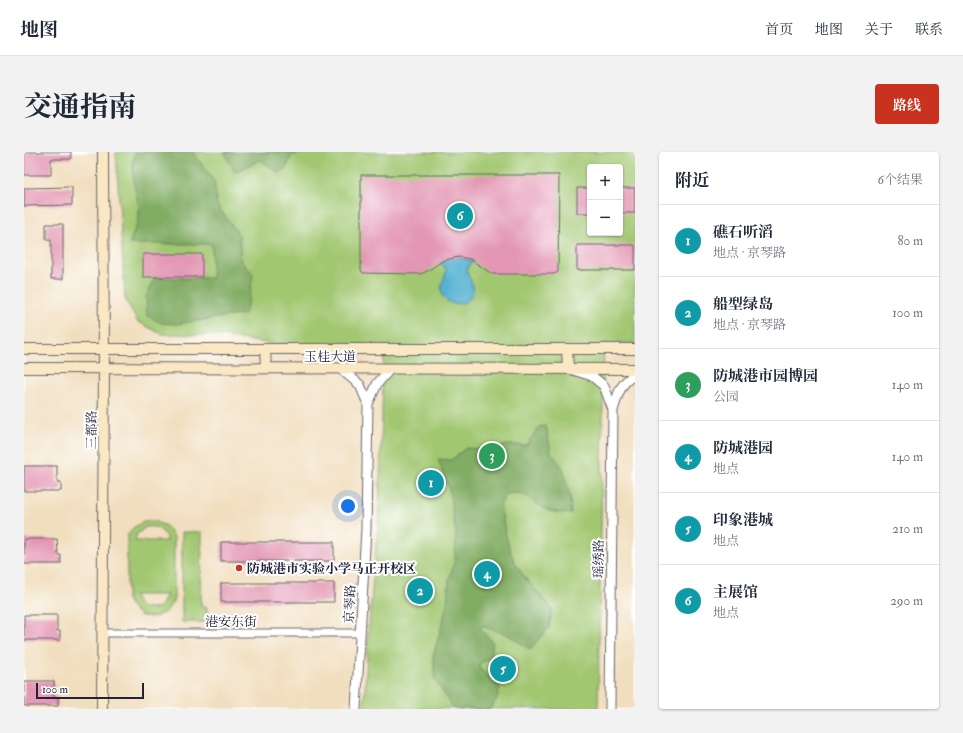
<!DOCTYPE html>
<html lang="zh">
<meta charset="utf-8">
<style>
body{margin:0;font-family:"IM FELL Double Pica","Noto Serif SC",serif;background:#f2f2f3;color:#1f2937}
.controls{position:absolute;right:12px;top:12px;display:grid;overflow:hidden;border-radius:4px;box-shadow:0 1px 3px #0004}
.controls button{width:36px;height:36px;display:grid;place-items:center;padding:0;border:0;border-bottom:1px solid #e0e1e3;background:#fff;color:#1f2937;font:20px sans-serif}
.scale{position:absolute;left:12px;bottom:10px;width:108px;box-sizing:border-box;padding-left:4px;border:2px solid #22223b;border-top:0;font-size:11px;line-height:14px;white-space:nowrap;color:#22223b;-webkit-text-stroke:3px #fff;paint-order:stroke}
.you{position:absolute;left:324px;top:354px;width:14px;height:14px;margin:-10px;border:3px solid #fff;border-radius:50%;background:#1a73e8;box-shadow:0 0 0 6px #1a73e833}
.badge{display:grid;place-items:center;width:26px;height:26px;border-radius:50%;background:#c8321e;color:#fff;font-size:13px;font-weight:700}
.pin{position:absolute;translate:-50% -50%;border:2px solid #fff;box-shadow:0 1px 4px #0006}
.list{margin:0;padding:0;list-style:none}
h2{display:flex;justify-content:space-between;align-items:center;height:52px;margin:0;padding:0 16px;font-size:17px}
h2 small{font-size:13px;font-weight:400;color:#747a83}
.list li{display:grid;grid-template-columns:26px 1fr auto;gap:12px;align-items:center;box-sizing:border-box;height:72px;padding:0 16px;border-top:1px solid #e0e1e3}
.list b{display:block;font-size:15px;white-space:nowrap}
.list p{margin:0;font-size:13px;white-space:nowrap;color:#747a83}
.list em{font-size:13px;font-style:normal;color:#747a83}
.map{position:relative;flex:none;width:611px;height:557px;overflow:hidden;border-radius:4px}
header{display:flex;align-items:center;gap:24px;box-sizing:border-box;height:56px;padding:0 20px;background:#fff;border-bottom:1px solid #e0e1e3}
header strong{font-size:19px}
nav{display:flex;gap:22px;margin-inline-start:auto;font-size:14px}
.intro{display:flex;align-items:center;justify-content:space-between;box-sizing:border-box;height:96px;padding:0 24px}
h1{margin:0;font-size:28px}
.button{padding:10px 18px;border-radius:4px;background:#c8321e;color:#fff;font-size:14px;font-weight:700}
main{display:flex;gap:24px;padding:0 24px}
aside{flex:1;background:#fff;border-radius:4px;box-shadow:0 1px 3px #0004}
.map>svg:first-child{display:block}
.green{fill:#a2c771;stroke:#627456;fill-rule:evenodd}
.forest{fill:#81ac63;stroke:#52674f}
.water{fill:#55b2d3;stroke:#3c6a87}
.building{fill:#e397b4}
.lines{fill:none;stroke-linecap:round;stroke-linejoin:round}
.minor-casing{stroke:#6a6469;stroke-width:9}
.tertiary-casing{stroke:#6a6469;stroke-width:11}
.secondary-casing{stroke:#6a6469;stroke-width:12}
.minor{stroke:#fff;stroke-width:7}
.tertiary{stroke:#fff;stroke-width:9}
.secondary{stroke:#fae7c3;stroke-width:10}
.poi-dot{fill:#c8321e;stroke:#fff;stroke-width:1.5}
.labels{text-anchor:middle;stroke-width:4;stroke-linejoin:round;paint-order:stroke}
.street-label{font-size:13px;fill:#22223b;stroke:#fff}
.poi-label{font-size:13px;font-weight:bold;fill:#22223b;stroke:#fff;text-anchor:start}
</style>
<header>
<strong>地图</strong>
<nav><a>首页</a><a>地图</a><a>关于</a><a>联系</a></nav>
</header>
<div class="intro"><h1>交通指南</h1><a class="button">路线</a></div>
<main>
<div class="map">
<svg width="611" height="557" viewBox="0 0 611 557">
<rect width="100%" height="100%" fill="#fff"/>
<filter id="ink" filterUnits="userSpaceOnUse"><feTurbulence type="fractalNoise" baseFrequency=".025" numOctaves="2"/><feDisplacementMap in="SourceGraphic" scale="8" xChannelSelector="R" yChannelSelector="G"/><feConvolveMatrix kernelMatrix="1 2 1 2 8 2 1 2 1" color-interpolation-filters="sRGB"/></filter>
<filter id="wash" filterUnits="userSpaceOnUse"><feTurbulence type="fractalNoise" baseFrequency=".012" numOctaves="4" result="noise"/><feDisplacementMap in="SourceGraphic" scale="16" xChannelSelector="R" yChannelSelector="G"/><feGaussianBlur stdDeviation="0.9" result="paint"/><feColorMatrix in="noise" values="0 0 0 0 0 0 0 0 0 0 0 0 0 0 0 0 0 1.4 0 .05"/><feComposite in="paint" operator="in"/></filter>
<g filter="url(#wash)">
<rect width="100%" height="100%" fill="#f1debe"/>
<path class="green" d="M92,0H611V191H580L574,557H340L344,483L355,360L360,193L249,192L191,183L137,182L113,169L101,147ZM566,15H596V81H566Z
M129,369L142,374L150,385V447L143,459L131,465L117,464L107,455L103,447V385C108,374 117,369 129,369ZM122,375C133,373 141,379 143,389H111L113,382ZM110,443H143L137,453C127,461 113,457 110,443Z
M158,380H178L177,455H183V470H158Z"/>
<path class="forest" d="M112,0H169L190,29L193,53L215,83L217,109L229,122L226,143L221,162L152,172L137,171L123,163L122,145L131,126H188V92H105C108,84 115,70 115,62C115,45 103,14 112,0Z
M200,0H282L268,3L263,15L255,21L236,8L211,20Z
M522,274L527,301L539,316L546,344L547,362C538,361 528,361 519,356C505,348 503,338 483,342L476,353C480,371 482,391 490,408C498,426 516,441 528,457L525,476L506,497L484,483L459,474L456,476L469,491L466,506L455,512L457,518L476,535L473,547L466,557H430L411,528L410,517L409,505L423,453L425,428L431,408L432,383L425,337L414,307L427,308L442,296L456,297L465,300L482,293H502L515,275Z"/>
<path class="water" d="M433,105L445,108L450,110L447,111L443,117C443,125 451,131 449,140C444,155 422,156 418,141C415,132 422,126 422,117L416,110L421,108Z"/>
<g id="blocks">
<path class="building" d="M0,0H47V7H27V23H0Z
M337,23H535L534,120L530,122H468L446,107L435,105L420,108L405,118L397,122L339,121L337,118Z
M48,35V53L0,54V36Z
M553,36H566V61H553Z
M596,36H611V61H596Z
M22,72H39V127H27V88H22Z
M553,93H611V118H553Z
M119,102H178V125H119Z
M0,314H33V330H37V339H0Z
M0,387H33L34,403H37V412H0Z
M197,390H310V409H197Z
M197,431H310V450H197Z
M0,463H33V479H36V488H0Z
M0,529H30V545H34V554H0Z"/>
</g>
</g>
<g filter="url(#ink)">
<use href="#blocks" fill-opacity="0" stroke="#6a6469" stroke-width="1"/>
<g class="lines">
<defs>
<path id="minor" d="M78,481H336"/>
<path id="tertiary" d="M317,217L336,233L344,252
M549,218L568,224L580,234L589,258
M332,557L342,377L344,252L353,232L366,217
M586,557L589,258C594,243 596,230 611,223"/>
<path id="secondary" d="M0,197H611
M241,197L242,216
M543,197L544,217
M0,216L611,217
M78,557L80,216L79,0"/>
</defs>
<use href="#minor" class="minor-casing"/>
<use href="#tertiary" class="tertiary-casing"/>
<use href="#secondary" class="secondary-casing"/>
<use href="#minor" class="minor"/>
<use href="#tertiary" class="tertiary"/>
<use href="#secondary" class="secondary"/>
</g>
</g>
<circle class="poi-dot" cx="215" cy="416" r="4"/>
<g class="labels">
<g class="street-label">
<text x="306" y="209">玉桂大道</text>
<text transform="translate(67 278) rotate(-90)" y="5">三都路</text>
<text transform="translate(574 407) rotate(-89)" y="5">瑶绣路</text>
<text transform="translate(325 452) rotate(-87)" y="5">京琴路</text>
<text x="207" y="474">港安东街</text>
</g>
<g class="poi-label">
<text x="223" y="421">防城港市实验小学马正开校区</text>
</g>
</g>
</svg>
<div class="controls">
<button>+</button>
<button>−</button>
</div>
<div class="scale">100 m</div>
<div class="you"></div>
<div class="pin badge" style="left:407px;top:331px;background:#0f9aa8">1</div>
<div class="pin badge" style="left:396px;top:439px;background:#0f9aa8">2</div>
<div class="pin badge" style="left:468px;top:304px;background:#2e9e5b">3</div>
<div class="pin badge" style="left:463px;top:422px;background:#0f9aa8">4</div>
<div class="pin badge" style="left:479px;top:517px;background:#0f9aa8">5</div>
<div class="pin badge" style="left:436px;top:64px;background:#0f9aa8">6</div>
</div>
<aside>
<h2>附近<small>6个结果</small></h2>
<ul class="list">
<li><span class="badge" style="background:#0f9aa8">1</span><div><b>礁石听滔</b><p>地点 · 京琴路</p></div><em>80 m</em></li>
<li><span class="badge" style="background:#0f9aa8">2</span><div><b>船型绿岛</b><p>地点 · 京琴路</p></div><em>100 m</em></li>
<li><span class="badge" style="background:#2e9e5b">3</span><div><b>防城港市园博园</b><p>公园</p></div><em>140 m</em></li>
<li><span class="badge" style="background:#0f9aa8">4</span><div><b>防城港园</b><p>地点</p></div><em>140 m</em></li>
<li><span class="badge" style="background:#0f9aa8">5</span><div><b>印象港城</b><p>地点</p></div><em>210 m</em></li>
<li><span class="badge" style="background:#0f9aa8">6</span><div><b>主展馆</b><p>地点</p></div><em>290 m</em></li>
</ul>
</aside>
</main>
